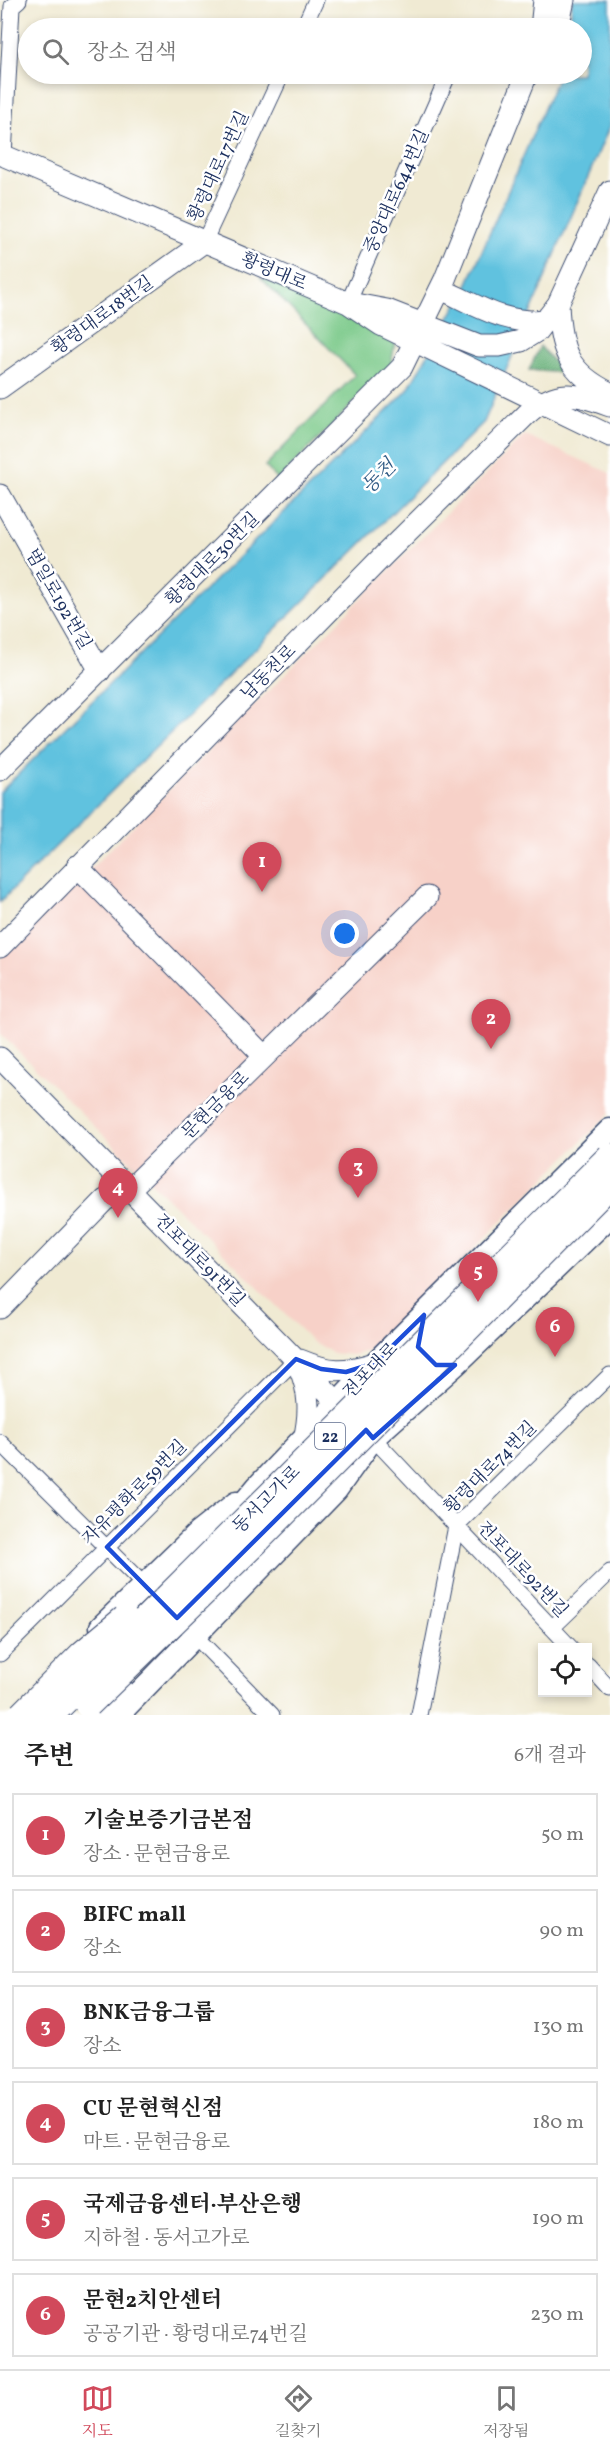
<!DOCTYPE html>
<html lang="ko">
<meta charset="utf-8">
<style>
body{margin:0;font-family:Vollkorn,"Noto Serif KR",serif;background:#f6f6f6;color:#222}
.controls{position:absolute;right:18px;bottom:18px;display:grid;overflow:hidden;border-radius:0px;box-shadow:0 3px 9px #0003}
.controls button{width:54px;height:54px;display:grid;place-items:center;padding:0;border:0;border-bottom:2px solid #e0e0e0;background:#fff;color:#222;font:30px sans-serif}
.you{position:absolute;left:345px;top:934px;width:21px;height:21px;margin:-15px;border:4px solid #fff;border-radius:50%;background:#1a73e8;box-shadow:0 0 0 9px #1a73e833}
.badge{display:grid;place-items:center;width:39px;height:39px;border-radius:50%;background:#d1495b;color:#fff;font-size:20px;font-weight:700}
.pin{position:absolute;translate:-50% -50px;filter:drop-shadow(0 2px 3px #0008)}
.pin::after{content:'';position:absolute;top:32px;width:21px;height:18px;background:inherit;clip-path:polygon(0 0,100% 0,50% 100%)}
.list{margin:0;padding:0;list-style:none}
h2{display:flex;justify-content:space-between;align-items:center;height:78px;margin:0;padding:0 24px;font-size:26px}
h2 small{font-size:20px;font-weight:400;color:#767676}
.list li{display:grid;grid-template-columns:39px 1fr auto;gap:18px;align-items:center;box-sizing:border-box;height:84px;margin:0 12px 12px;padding:0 12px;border:2px solid #e0e0e0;border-radius:0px}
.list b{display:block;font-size:22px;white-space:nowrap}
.list p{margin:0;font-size:20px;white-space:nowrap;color:#767676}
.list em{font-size:20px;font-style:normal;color:#767676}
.icon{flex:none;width:33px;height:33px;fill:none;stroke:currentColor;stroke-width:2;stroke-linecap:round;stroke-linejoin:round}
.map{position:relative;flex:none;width:610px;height:1715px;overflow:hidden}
.search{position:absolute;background:#fff;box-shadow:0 3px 9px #0003;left:18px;right:18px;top:18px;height:66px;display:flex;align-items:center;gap:15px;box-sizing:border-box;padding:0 21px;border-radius:33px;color:#767676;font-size:22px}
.sheet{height:654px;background:#fff}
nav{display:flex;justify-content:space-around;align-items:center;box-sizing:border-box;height:84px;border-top:2px solid #e0e0e0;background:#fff;font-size:16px;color:#767676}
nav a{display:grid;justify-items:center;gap:3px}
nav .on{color:#d1495b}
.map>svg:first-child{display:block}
.built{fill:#f7d1c8}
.green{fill:#7ac989;stroke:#4a7c74;stroke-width:1.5}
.forest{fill:#63ad75;stroke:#3f6e6a;stroke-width:1.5}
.water{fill:#61c2df;stroke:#3e789e;stroke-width:1.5}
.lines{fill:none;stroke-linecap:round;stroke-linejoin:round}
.street-casing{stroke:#3b4b70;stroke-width:17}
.secondary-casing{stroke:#3b4b70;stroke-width:23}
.primary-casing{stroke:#3b4b70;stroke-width:25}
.highway-casing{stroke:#3b4b70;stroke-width:29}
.street{stroke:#fff;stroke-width:15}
.secondary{stroke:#fff;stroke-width:21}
.primary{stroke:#fff;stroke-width:22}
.highway{stroke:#fff;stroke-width:27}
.highway-bridge-casing{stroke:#3b4b70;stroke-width:29;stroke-linecap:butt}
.highway-bridge{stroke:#fff;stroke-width:27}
.marked{fill:none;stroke:#1d4ed8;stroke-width:4.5;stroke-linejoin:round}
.labels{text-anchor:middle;stroke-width:5;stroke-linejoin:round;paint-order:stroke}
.shield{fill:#fff;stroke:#5f6d8e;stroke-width:1.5}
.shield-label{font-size:16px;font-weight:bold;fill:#1b2f5e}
.street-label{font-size:18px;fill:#1b2f5e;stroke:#fff}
.water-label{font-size:20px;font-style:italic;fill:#305b85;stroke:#fff}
</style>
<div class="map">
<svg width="610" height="1715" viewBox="0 0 610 1715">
<rect width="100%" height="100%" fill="#fff"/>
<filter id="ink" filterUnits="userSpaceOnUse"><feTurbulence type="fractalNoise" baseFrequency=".0167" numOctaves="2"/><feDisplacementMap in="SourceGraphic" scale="12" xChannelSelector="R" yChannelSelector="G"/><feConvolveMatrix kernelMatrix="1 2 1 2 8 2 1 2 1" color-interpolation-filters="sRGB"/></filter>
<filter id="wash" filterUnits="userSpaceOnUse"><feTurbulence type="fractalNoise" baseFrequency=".008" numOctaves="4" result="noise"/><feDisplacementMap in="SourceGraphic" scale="24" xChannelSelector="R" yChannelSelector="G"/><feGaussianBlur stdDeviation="1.35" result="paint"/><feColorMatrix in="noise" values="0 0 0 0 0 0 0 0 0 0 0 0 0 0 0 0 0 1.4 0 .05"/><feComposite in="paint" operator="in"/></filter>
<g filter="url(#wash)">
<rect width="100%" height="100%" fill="#f0ead3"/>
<path class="built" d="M525,435L610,473V1113L373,1349L352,1355L333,1353L314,1343L0,1033V959Z"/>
<path class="green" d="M260,277L370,324L395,343L391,365L278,480L265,466L355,375Z"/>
<path class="forest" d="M540,346L564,373L529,370Z"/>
<path class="water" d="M572,0H610V125L484,422L0,902V792L407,391L465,290L559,74H582V28H570Z"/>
</g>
<g filter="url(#ink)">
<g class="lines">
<defs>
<path id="street" d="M303,28L316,0
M4,156L12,6L19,0
M204,242L282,74
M348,303L446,80
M373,1438L571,1648
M0,1442L151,1592
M552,1628L610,1572
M189,1630L272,1715
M0,1654L296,1359
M588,1665L610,1689
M419,1715L456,1526L610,1375"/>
<path id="secondary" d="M541,28L544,0
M558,28L564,0
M0,154L348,303L381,325L610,436
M441,289C474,304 510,328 548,319
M355,304L387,310L479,346H499L521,341L537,331L558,304L610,191
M558,304C560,349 567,372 610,393
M0,388L204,242
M0,495L100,671
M0,770L402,367L445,279L527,74
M77,866L264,1056
M0,947L384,555L527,414C558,387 574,393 610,406
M0,1058L350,1415
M0,1308L105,1200L130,1189L427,897
M300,1360C331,1373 344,1372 375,1363
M299,1367C310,1393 310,1413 304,1440"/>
<path id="primary" d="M228,1522L258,1486L375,1363L610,1130
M101,1627L198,1533L236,1503
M118,1715L336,1490L373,1438L455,1365L610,1216"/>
<path id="highway" d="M99,1715L122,1693"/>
</defs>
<use href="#street" class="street-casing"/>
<use href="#secondary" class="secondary-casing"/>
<use href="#primary" class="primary-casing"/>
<use href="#highway" class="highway-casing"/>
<use href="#street" class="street"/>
<use href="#secondary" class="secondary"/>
<use href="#primary" class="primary"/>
<use href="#highway" class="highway"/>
<defs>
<path id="highway-bridge" d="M88,1704L255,1542L610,1184
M22,1715L83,1654L125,1619
M50,1715L610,1157"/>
</defs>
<use href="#highway-bridge" class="highway-bridge-casing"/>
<use href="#highway-bridge" class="highway-bridge"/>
</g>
</g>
<path class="marked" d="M424,1315L418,1347L436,1365H455L373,1438L366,1430L177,1618L107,1547L296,1359L321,1369L346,1372L375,1363Z"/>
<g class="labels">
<rect class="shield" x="315" y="1423" width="30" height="26" rx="4.5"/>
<g class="shield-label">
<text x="330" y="1442">22</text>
</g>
<g class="street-label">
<text transform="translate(218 166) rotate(-65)" y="6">황령대로17번길</text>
<text transform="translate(396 191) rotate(-66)" y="6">중앙대로644번길</text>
<text transform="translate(274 271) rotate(23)" y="6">황령대로</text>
<text transform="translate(102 315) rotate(-36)" y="6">황령대로18번길</text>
<text transform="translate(212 559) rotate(-45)" y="6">황령대로30번길</text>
<text transform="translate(59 599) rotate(60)" y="6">범일로192번길</text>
<text transform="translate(268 672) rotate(-45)" y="6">남동천로</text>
<text transform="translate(215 1105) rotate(-45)" y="6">문현금융로</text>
<text transform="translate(200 1260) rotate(46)" y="6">전포대로91번길</text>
<text transform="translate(370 1370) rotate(-46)" y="6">전포대로</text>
<text transform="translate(490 1467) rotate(-45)" y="6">황령대로74번길</text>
<text transform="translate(134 1492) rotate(-45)" y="6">자유평화로59번길</text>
<text transform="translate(266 1499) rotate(-45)" y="6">동서고가로</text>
<text transform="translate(523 1569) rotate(47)" y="6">전포대로92번길</text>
</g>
<g class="water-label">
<text transform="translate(378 476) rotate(-45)" y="7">동천</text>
</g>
</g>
</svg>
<div class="controls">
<button><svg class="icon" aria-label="locate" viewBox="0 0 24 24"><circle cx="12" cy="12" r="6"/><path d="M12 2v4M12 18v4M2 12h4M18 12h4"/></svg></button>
</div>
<div class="you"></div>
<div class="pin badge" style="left:262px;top:892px">1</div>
<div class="pin badge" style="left:491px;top:1049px">2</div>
<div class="pin badge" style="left:358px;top:1198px">3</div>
<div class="pin badge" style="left:118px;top:1218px">4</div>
<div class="pin badge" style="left:478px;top:1302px">5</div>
<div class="pin badge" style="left:555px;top:1357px">6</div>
<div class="search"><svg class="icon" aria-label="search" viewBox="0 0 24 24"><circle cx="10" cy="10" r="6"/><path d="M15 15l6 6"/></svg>장소 검색</div>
</div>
<section class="sheet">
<h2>주변<small>6개 결과</small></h2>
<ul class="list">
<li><span class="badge">1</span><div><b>기술보증기금본점</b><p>장소 · 문현금융로</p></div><em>50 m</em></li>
<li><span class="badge">2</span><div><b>BIFC mall</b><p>장소</p></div><em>90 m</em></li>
<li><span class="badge">3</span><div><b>BNK금융그룹</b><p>장소</p></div><em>130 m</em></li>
<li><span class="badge">4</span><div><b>CU 문현혁신점</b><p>마트 · 문현금융로</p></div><em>180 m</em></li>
<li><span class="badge">5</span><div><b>국제금융센터·부산은행</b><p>지하철 · 동서고가로</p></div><em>190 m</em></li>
<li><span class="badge">6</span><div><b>문현2치안센터</b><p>공공기관 · 황령대로74번길</p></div><em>230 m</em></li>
</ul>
</section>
<nav>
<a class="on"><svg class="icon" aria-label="map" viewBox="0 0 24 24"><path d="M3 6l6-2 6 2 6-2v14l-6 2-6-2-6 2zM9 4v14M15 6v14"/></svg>지도</a>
<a><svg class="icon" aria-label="directions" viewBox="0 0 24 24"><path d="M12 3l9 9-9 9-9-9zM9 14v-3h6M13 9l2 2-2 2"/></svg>길찾기</a>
<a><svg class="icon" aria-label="saved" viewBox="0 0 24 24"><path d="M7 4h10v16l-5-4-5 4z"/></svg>저장됨</a>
</nav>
